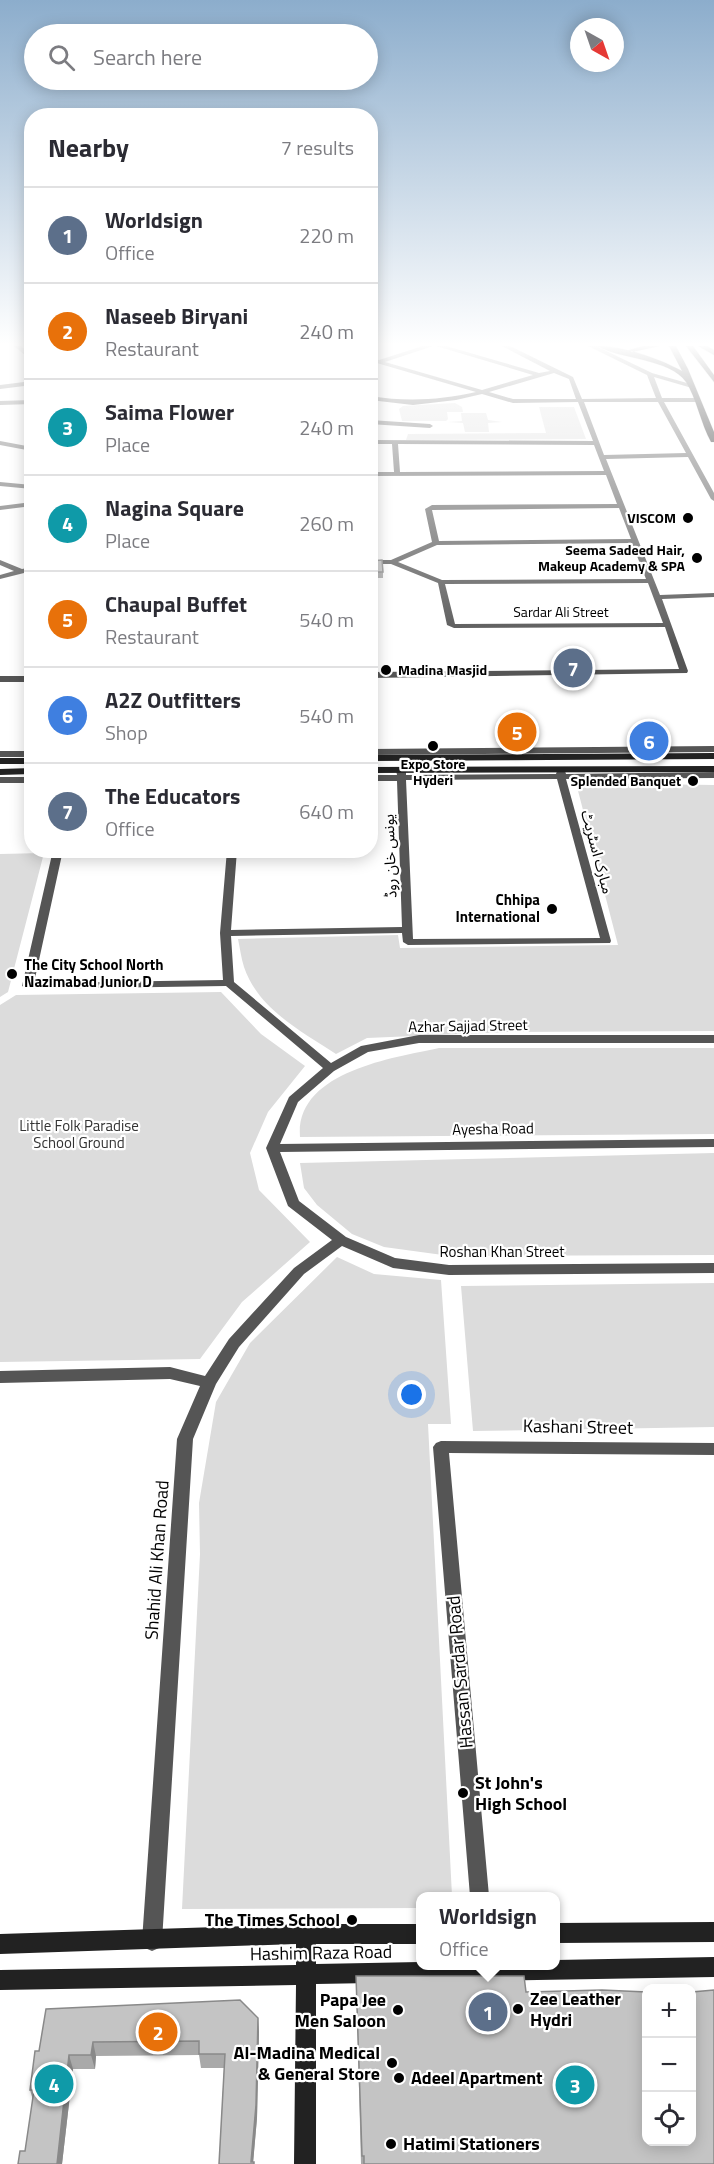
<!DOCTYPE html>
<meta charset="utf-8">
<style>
body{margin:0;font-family:"Titillium Web","Noto Sans Arabic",sans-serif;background:#f7f7f7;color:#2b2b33}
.controls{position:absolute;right:18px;bottom:18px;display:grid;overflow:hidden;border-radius:12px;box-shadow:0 3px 15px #0003}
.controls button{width:54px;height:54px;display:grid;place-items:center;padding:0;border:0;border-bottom:2px solid #e1e1e2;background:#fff;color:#2b2b33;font:30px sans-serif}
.compass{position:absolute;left:570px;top:18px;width:54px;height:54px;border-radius:50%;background:#fff;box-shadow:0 3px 15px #0003;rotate:140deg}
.you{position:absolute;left:412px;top:1395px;width:21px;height:21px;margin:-15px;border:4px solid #fff;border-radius:50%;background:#1a73e8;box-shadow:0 0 0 9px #1a73e833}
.badge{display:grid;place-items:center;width:39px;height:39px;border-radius:50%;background:#000;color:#fff;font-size:20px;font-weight:700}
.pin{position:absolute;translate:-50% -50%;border:3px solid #fff;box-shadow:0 2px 6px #0006}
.popup{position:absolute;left:416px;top:1892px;width:144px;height:78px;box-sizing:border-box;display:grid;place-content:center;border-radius:12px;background:#fff;filter:drop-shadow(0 2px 4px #0005);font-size:20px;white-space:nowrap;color:#7c7c81}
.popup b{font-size:22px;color:#2b2b33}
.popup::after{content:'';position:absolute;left:50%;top:100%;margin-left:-12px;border:12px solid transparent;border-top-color:#fff}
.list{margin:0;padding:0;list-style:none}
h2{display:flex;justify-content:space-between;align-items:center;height:78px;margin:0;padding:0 24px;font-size:26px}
h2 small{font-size:20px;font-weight:400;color:#7c7c81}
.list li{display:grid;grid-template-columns:39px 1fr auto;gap:18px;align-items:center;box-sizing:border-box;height:96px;padding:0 24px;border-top:2px solid #e1e1e2}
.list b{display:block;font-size:22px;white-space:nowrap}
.list p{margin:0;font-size:20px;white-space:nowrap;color:#7c7c81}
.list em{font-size:20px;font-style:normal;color:#7c7c81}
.icon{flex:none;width:33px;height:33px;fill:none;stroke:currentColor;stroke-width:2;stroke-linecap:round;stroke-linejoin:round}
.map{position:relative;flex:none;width:714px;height:2164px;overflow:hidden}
.search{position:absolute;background:#fff;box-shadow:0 3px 15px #0003;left:24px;top:24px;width:354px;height:66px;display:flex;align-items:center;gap:15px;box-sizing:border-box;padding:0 21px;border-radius:33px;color:#7c7c81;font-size:22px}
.panel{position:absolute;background:#fff;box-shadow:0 3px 15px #0003;left:24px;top:108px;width:354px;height:750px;border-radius:24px}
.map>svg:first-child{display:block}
.green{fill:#dcdcdc}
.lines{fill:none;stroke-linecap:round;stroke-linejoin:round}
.primary-casing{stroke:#dbdbdb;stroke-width:1}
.street{fill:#555;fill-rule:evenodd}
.secondary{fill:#222;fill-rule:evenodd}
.primary{fill:#000;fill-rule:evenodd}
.wall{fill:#a9a9a9}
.shaded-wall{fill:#898989}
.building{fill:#c4c4c4;stroke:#898989;stroke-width:1.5}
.poi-dot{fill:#000;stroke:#fff;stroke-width:2}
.labels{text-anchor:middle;stroke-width:4.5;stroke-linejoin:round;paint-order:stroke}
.far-poi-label{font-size:14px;font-weight:bold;fill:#000;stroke:#fff;text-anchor:end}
.far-street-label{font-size:14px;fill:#000;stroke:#fff}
.street-label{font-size:15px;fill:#000;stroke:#fff}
.poi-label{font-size:15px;font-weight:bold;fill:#000;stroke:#fff;text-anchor:end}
.park-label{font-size:15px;fill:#333;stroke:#fff}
.near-street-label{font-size:18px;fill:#000;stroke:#fff}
.near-poi-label{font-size:18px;font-weight:bold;fill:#000;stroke:#fff;text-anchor:start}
</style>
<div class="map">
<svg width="714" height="2164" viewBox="0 0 714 2164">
<rect width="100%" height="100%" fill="#fff"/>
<path class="green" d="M455,403L462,407L463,412H447L448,419L446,421H402L399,409L403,406Z
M539,407H574L586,439L406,440L408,434L546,433Z
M461,413H486L488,420L502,422L488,423L489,432H465L463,423L448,422L462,421Z
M576,783L714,785V1031L508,1032L367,1038L336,1054C301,1031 258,1009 244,967C241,958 240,948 238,939L398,935L400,948L618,945Z
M44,853L8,992L0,997V854Z
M221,992L261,1034L305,1066L268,1112L250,1153L259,1190L310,1242L242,1302L200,1359L0,1362V1005L16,995Z
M439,1048H714V1134L300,1137C295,1072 392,1058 439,1048Z
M714,1153V1255L450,1256L384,1247L352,1234L317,1205L304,1188L300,1163Z
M337,1257L374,1274L441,1280L451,1424H428L452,1896H420V1908L182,1909L200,1554L199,1503L216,1402L250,1343Z
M714,1283V1427L473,1431L461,1286Z"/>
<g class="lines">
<defs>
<path id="primary" d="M597,346C624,346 658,358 682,371L669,346H676L688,369L714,432V442H711C701,424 696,397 686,382C671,359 619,359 597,346Z
M643,346H660L632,352L629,350Z
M686,346H693L714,375V382Z
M698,346H707L714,350V355Z"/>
</defs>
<use href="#primary" class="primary-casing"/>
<path class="street" d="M14,346H21L32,356V361Z
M423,346H433L385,362L482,390L533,375L436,346H446L539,373L550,371L502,346H510L573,377L582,399L656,398L647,375L588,346H596L652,373L694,385L692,388L654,377L662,398H696L699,400L696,402H664L714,493V501L711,499L688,457L606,459L660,595L714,593V597L662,599L688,671L687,673L370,678V672L679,669L665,627L454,628L447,625L438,583L391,564H370V560H391L432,542L425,509L432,505L617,504L606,475L370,476V472H394L392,444H370V440L593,441L578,402L513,403L482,394L456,400L413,405L370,400V396C407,402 440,400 476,392L370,361V357L379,360ZM554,373L569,379L576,399H513L489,392ZM584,402H658L686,453L604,455ZM398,444L594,445L604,471L400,472ZM619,508L631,539L439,541L432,510ZM632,543L646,579L442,580L398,562L437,545ZM648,583L663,623L455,624L445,584Z
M32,381V385L0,389V385Z
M32,400V404L0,405V401Z
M370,420L430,424L433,426L430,428L370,424Z
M0,441L32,447V451L0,445Z
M30,463H32V468L27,465Z
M0,482L32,485V489L0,486Z
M32,502V506L0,510V506Z
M0,560L22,569L32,567V571L0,579V575L14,571L0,565Z
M0,676H32V682H0Z
M714,746V752L370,755V749Z
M0,751H32V757H0Z
M401,767L406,770V775L556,774L558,768H564L566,774L714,772V778L566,779L611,941L610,943L408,945L403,942L402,933L231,936L234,982L331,1063L361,1046L419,1035H714V1043H419L368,1052L334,1071L298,1102L280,1144L714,1139V1147L280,1152L299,1201L346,1237L395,1258L449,1265L714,1263V1273L449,1275L393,1268L342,1246L304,1274L239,1347L216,1384L193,1439L162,1941L159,1948L152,1951L145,1948L142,1941L177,1439L200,1386L170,1379L0,1383V1371L170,1367L205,1376L229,1339L294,1268L332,1240L288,1206L266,1148L289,1097L323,1068L226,986L28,989L22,986L53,850H63L34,983L223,980L220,933L227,850H237L231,930L402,927L397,781H370V775H397L396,770ZM557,779L600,938L413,939L406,780Z
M0,777H32V783H0Z
M441,1441L714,1443V1455L449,1453L489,1896H470L433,1447L436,1443Z"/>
<path class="secondary" d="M714,753V759L370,761V755Z
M0,758H32V764H0Z
M714,766V772L370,773V767Z
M32,768V774L0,775V769Z
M714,1922V1942L556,1943V1923Z
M306,1924H420V1944H316V1964L420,1962V1966H556V1960L714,1957V1977L316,1984V2164H294L296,1985L0,1990V1970L296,1965V1944L0,1954V1934Z"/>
<use href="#primary" class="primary"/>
</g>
<path class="wall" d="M370,561L383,572V578H370Z
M356,1976L526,1992L714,2164H361Z
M46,2009L258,2018L259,2032L257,2118L253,2162L219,2164L224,2068H201L199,2055L96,2056L95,2069H73L62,2164H18L25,2151L33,2100L30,2090L39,2051Z"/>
<path class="shaded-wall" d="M258,2018L259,2032L257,2118L253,2164H251Z
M93,2042L96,2056L95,2069L91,2055Z
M69,2055L73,2069L62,2164H57Z"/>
<path class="building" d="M382,560L383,572H370V561Z
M356,1976H524L526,1992L602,1990L646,1992V2142H692V1992L714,1990V2164H364V2156H362Z
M240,2000L258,2018L256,2105L251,2162H254V2164H219L225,2054H199V2041L93,2042L91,2055H69L57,2164H18L20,2151H25L34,2090H30L35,2051H39L46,2009Z"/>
<linearGradient id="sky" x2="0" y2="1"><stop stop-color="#8cadcc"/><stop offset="0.53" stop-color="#fff"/><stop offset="1" stop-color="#fff" stop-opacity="0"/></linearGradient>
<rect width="714" height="649" fill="url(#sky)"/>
<g class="poi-dot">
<circle cx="688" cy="518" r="6"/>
<circle cx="697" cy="558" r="6"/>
<circle cx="386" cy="670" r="6"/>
<circle cx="433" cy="746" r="6"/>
<circle cx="693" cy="781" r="6"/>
<circle cx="552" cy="909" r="6"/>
<circle cx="12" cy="974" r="6"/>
<circle cx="463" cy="1793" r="6"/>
<circle cx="352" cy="1920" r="6"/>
<circle cx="518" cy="2009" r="6"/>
<circle cx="398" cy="2010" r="6"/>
<circle cx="392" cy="2063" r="6"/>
<circle cx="399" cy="2078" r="6"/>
<circle cx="391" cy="2144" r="6"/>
</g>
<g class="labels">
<g class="far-poi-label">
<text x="676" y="523">VISCOM</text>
<text x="685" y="555">Seema Sadeed Hair,<tspan x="685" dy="16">Makeup Academy &amp; SPA</tspan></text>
<text x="398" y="675" text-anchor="start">Madina Masjid</text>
<text x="433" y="769" text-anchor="middle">Expo Store<tspan x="433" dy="16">Hyderi</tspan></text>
<text x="681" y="786">Splended Banquet</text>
</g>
<g class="far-street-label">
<text x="561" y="617">Sardar Ali Street</text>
</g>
<g class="street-label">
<text transform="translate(597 852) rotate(75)" y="5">مبارک اسٹریٹ</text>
<text transform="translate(390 856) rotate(-92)" y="5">یونس خان روڈ</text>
<text transform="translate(468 1026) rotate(-1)" y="5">Azhar Sajjad Street</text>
<text transform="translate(493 1129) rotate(-1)" y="5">Ayesha Road</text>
<text x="502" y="1257">Roshan Khan Street</text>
</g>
<g class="poi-label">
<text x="540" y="905">Chhipa<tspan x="540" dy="17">International</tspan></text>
<text x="24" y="970" text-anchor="start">The City School North<tspan x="24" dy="17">Nazimabad Junior D</tspan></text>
</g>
<g class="park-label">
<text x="79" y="1131">Little Folk Paradise<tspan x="79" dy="17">School Ground</tspan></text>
</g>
<g class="near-street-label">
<text transform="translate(578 1427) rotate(1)" y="6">Kashani Street</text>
<text transform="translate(157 1560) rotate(-86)" y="6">Shahid Ali Khan Road</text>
<text transform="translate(460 1672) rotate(-95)" y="6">Hassan Sardar Road</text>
<text transform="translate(321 1953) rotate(-1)" y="6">Hashim Raza Road</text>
</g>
<g class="near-poi-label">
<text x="475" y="1789">St John's<tspan x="475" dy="21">High School</tspan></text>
<text x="340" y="1926" text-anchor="end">The Times School</text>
<text x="530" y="2005">Zee Leather<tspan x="530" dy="21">Hydri</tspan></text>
<text x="386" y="2006" text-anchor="end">Papa Jee<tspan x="386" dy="21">Men Saloon</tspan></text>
<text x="380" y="2059" text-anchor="end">Al-Madina Medical<tspan x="380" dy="21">&amp; General Store</tspan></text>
<text x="411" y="2084">Adeel Apartment</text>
<text x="403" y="2150">Hatimi Stationers</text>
</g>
</g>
</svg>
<div class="controls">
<button>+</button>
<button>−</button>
<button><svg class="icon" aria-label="locate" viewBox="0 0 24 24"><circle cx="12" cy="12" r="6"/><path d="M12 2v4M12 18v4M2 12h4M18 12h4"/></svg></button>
</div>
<svg class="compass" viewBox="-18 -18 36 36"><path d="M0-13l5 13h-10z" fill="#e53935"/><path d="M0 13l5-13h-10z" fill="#7c7c81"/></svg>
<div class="you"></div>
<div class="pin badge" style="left:488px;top:2012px;background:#5c6f8a">1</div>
<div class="popup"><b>Worldsign</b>Office</div>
<div class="pin badge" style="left:158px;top:2032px;background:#e8710a">2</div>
<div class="pin badge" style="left:575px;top:2085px;background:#0f9aa8">3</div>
<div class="pin badge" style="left:54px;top:2084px;background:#0f9aa8">4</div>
<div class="pin badge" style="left:517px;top:732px;background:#e8710a">5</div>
<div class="pin badge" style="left:649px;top:741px;background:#3f7fe0">6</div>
<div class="pin badge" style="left:573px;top:668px;background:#5c6f8a">7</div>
<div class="search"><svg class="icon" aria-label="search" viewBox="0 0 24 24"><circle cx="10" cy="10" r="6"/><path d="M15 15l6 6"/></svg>Search here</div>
<section class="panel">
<h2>Nearby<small>7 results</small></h2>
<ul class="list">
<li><span class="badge" style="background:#5c6f8a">1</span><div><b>Worldsign</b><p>Office</p></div><em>220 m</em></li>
<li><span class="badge" style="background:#e8710a">2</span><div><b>Naseeb Biryani</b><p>Restaurant</p></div><em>240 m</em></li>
<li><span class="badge" style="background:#0f9aa8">3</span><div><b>Saima Flower</b><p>Place</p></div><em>240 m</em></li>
<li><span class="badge" style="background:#0f9aa8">4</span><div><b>Nagina Square</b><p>Place</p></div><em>260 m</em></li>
<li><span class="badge" style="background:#e8710a">5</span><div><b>Chaupal Buffet</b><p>Restaurant</p></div><em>540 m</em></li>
<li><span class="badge" style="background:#3f7fe0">6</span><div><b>A2Z Outfitters</b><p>Shop</p></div><em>540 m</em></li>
<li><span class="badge" style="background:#5c6f8a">7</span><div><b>The Educators</b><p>Office</p></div><em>640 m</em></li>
</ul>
</section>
</div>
